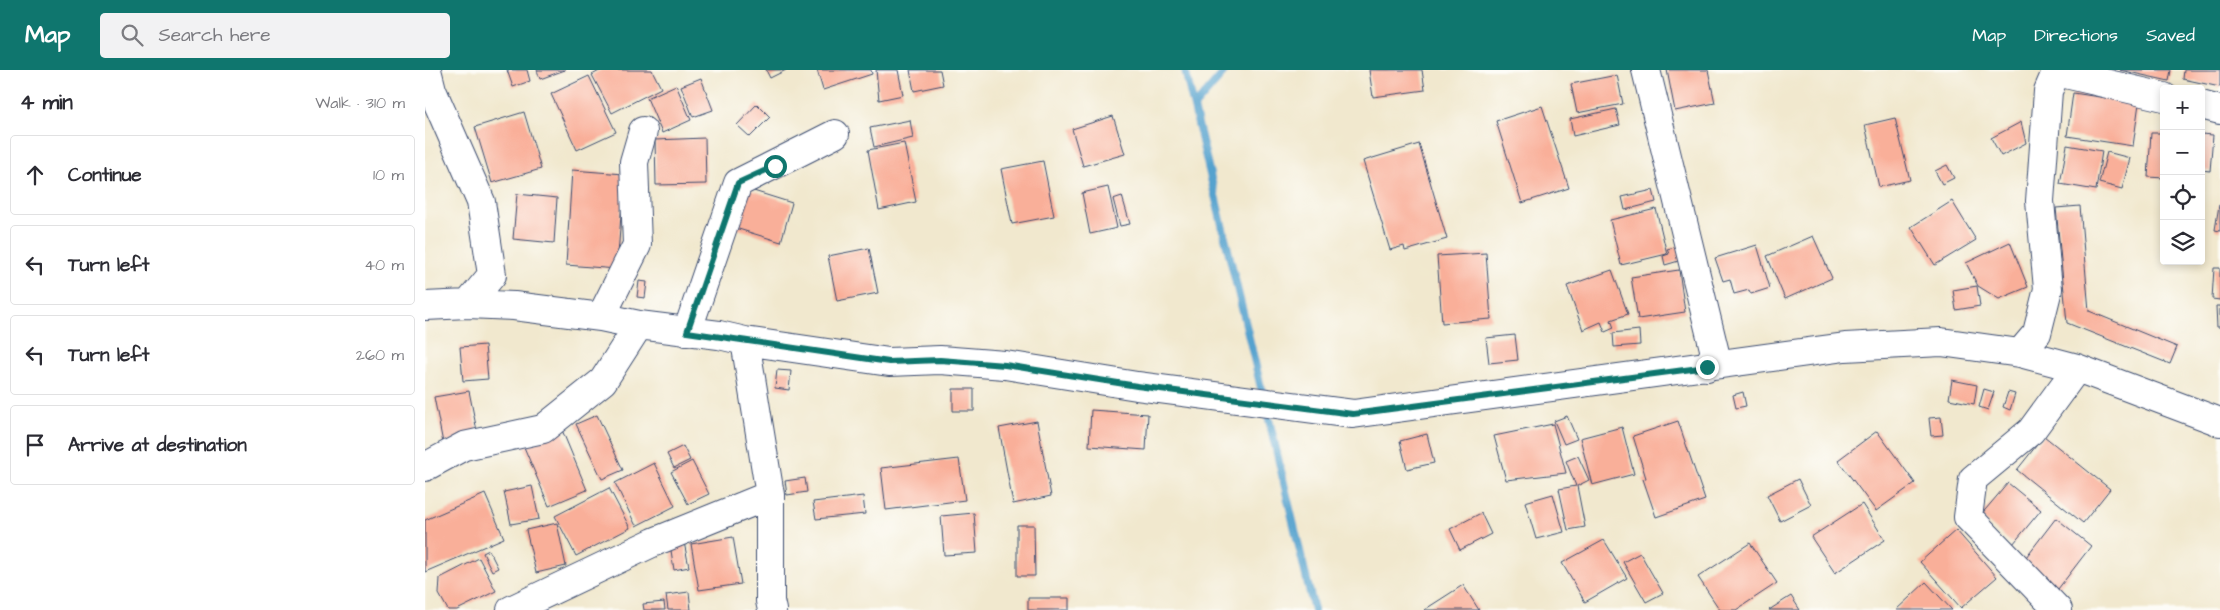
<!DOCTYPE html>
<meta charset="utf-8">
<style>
body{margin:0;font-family:"Architects Daughter",sans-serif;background:#f2f2f3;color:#2b2b33}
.controls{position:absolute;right:15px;top:15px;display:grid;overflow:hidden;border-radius:5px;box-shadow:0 2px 8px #0003}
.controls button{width:45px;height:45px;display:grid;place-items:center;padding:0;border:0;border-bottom:1px solid #e1e1e2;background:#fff;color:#2b2b33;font:25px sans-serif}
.stop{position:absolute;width:15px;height:15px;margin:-11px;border:4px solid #0f766e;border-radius:50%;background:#fff}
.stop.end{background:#0f766e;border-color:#fff;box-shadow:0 1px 5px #0008}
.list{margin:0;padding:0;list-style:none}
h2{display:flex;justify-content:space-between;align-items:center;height:65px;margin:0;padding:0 20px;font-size:21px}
h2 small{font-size:16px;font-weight:400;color:#7c7c81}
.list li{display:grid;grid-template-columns:32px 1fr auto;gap:15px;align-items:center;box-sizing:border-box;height:80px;margin:0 10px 10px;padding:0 10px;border:1px solid #e1e1e2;border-radius:5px}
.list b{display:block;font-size:19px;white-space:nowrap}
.list em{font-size:16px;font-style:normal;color:#7c7c81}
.icon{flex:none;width:28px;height:28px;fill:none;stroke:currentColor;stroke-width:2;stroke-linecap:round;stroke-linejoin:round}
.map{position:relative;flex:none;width:1795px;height:540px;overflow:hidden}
header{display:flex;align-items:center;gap:30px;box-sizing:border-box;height:70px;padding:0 25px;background:#0f766e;color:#fff}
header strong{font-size:24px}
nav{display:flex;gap:28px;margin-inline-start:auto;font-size:18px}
.search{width:350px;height:45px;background:#f2f2f3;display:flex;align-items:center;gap:12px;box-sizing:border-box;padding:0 18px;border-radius:5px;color:#7c7c81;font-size:19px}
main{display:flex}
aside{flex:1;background:#fff}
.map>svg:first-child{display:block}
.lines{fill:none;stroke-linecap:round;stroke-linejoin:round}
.stream{stroke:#55a2ce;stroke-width:8}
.building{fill:#f9af99}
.minor-casing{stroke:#3b4b6f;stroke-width:30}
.minor{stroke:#fff;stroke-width:28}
.route{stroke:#0f766e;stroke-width:6}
</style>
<header>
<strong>Map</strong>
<div class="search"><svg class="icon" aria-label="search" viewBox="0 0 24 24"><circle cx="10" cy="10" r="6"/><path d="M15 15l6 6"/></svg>Search here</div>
<nav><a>Map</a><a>Directions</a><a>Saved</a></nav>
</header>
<main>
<aside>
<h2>4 min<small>Walk · 310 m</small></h2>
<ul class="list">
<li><svg class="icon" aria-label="ahead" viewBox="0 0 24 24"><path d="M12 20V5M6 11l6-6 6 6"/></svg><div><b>Continue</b></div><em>10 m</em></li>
<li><svg class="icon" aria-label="left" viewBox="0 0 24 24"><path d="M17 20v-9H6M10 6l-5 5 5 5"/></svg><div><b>Turn left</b></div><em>40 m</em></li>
<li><svg class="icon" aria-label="left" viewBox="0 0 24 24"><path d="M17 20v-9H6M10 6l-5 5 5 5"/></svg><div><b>Turn left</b></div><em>260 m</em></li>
<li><svg class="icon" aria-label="arrive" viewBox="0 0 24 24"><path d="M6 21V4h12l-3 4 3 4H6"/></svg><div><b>Arrive at destination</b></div></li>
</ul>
</aside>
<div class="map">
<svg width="1795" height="540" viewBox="0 0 1795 540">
<rect width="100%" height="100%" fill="#fdfcf7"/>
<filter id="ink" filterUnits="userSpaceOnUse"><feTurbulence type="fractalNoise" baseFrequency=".02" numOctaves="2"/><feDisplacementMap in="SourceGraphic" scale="10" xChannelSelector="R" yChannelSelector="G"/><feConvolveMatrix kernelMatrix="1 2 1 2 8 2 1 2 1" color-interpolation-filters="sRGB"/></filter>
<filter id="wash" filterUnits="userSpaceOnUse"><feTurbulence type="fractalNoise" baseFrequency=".0096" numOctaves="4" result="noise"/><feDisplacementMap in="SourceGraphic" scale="20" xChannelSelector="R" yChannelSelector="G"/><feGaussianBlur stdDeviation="1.12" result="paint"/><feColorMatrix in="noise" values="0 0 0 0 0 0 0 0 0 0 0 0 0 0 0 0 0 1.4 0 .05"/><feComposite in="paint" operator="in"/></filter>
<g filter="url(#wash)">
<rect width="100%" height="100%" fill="#f1e8ce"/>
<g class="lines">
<path class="stream" d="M760,0L838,326
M769,37L801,0
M841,337L889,540"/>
</g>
<g id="blocks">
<path class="building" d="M82,0H102L105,11L88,17Z
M112,0H140L115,9Z
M176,0H227L236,18L187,43L167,5Z
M341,0H361L345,8Z
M392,0H446L447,4L398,20Z
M451,0H473L478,25L454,30Z
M485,0H515L518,15L489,21Z
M944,0H997L1000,20L948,27Z
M1242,0H1283L1290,33L1250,41Z
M1695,0H1746L1744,11Z
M1759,0H1795V17L1758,9Z
M1192,5L1198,34L1152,43L1146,14Z
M164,6L191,62L152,80L126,24Z
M276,8L288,40L268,47L256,16Z
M251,15L266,50L237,63L222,28Z
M1648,23L1714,33L1708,76L1642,66Z
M332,34L345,47L325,67L312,55Z
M1117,36L1144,118L1097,133L1071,51Z
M1191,39L1195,55L1148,66L1145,49Z
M99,42L116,99L67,113L50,57Z
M688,46L700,84L658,96L647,59Z
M1470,48L1485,110L1454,117L1440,55Z
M485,50L488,68L449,77L445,58Z
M1596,52L1601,73L1576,86L1566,68Z
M1726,63H1739V108L1723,107Z
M1776,64L1788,65L1785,101L1776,100Z
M280,68L281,114L231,115L230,70Z
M479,73L491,132L454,140L443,80Z
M994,74L1022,169L980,181L979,176L965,180L938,91Z
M1642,75L1677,81L1671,120L1635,114Z
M1682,82L1705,88L1697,119L1674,113Z
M618,91L629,146L587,154L576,99Z
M1522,95L1529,108L1517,114L1510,101Z
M147,100L199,104L192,199L141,195Z
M683,117L692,158L665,164L657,123Z
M319,118L367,133L356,172L307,157Z
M1228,120L1231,132L1200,140L1197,127Z
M92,124L132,128L129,173L88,169Z
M697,126L705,154L695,156L688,129Z
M1527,131L1551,170L1510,195L1486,157Z
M1794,135H1795V161L1790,160Z
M1655,136L1664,241L1752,277L1745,294L1642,253L1631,138Z
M1231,139L1242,184L1196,195L1185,150Z
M1388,166L1407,208L1360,229L1342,186Z
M1585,172L1603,217L1574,229L1553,216L1541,193Z
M1332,175L1345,218L1326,224L1324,220L1309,224L1305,209L1298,211L1290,188Z
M1254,176L1257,190L1240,195L1238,186L1244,184L1242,179Z
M444,178L453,223L412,231L403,186Z
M1061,183L1066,249L1017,253L1012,186Z
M1789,198H1795V230L1787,229Z
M1187,200L1203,244L1186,250L1189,258L1180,262L1176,252L1158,260L1142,216Z
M1254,200L1260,242L1213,249L1206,207Z
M214,211L222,212L220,228L212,227Z
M1552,216L1555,236L1531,240L1528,220Z
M1791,236H1795V257H1792Z
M1214,260L1215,275L1189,277L1188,263Z
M1090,265L1093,290L1064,293L1061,268Z
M60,275L63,309L38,311L35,277Z
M352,300L366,301L364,320L350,318Z
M1527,310L1552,315L1549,334L1524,329Z
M528,319H549V341H528Z
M1559,319L1569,322L1563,340L1554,337Z
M44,321L53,366L18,373L9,327Z
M1318,322L1321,336L1311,338L1308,325Z
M1583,322L1590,324L1585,340L1578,337Z
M666,340L723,344L721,380L664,376Z
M172,345L198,400L177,409L151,354Z
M1142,346L1152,369L1139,374L1129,351Z
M1516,347L1518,365L1506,366L1504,348Z
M612,351L626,426L588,434L574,358Z
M1253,351L1280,430L1231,447L1218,409L1221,408L1208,366Z
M1128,354L1141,403L1081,410L1069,366Z
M1197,357L1209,404L1167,415L1155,368Z
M137,360L162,420L124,436L99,377Z
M1452,361L1490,413L1451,441L1413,390Z
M1002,364L1009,393L982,399L975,371Z
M1619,366L1685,419L1658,453L1592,400Z
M258,376L265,390L249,398L242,384Z
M1153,386L1164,410L1152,416L1160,457L1143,460L1134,419L1151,416L1141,391Z
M534,389L540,430L461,440L456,398Z
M267,391L284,424L263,434L246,402Z
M229,393L250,436L211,456L190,413Z
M380,408L382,422L362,425L360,411Z
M1373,409L1386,435L1355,451L1342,425Z
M1583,413L1616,440L1588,474L1555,446Z
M107,416L114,449L86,454L79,422Z
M184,418L205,458L151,486L130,446Z
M60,424L79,468L0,502V450Z
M1128,424L1139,462L1111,469L1100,432Z
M438,426L440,444L391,449L388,432Z
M1437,434L1460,470L1410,503L1386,467Z
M549,443L552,483L519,485L516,446Z
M1056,443L1066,464L1035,480L1025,459Z
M1631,448L1666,476L1633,519L1598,491Z
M132,453L141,496L111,503L101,460Z
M592,455H609L610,506H592Z
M1531,460L1572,507L1536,538L1495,492Z
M308,467L316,514L274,520L266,474Z
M1179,470L1202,508L1160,532L1137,493Z
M259,472L264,497L249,500L245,474Z
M1325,473L1352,513L1311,540H1295L1273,507Z
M64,480L73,498L67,501L58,483Z
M1215,483L1238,523L1221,532L1198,492Z
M54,488L71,521L32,540H23L14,524L15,508Z
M1501,512L1527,540H1471Z
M1038,515L1054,540H999Z
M264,522L266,540H243L241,525Z
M1366,526L1375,540H1344Z
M603,528H644V540H603Z
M239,532L240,540H219L218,534Z"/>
</g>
</g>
<g filter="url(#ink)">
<use href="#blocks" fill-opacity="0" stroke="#3b4b6f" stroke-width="1"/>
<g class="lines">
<defs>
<path id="minor" d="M2,0L7,20L56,132L67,205L43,234
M1221,0L1290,283L1282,297
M1632,2L1739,27
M1776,35L1795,40
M0,236L43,234L89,236L176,247L214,255L294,265L320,271L464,292L515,290L580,295L712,316L928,344L1420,277L1516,272L1595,283L1652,298L1795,352
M176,247L212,175L209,92L218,61
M262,262L313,113L410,64
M320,271L345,425V531L347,540
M1595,283L1612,263L1623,219L1615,131L1623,21L1632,0
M0,397L39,376L118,359L178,311L214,255
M86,540L229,472L345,425
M1633,540L1543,447L1548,409L1606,361L1652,298"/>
</defs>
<use href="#minor" class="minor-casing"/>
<use href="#minor" class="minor"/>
</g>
</g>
<g class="lines" filter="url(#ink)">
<path class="route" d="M350,96L313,113L262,262L464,292L515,290L580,295L712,316L928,344L1282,297"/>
</g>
</svg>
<div class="controls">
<button>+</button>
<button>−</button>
<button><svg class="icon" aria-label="locate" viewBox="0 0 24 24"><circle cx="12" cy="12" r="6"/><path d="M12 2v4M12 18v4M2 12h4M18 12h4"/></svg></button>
<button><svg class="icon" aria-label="layers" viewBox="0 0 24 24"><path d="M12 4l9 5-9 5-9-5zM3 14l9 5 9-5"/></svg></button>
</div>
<div class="stop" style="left:350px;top:96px"></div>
<div class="stop end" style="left:1282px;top:297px"></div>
</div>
</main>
